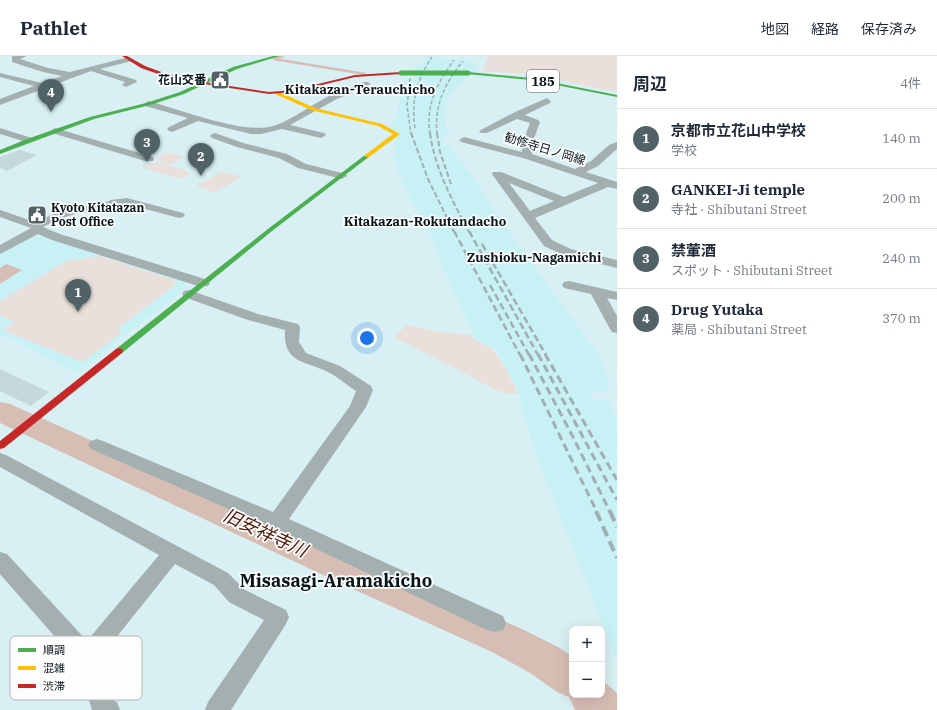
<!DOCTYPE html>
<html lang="ja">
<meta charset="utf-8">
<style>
body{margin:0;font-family:"IBM Plex Serif","Noto Sans JP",serif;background:#f6f6f7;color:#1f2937}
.controls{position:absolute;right:12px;bottom:12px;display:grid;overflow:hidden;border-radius:8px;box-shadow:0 4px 16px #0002}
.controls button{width:36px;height:36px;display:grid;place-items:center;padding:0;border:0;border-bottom:1px solid #e0e1e3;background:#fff;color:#1f2937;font:20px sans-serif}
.you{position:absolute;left:367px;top:282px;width:14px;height:14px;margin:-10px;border:3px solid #fff;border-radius:50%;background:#1a73e8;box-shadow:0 0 0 6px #1a73e833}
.badge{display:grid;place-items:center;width:26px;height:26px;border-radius:50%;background:#506265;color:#fff;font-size:13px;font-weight:700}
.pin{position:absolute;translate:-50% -33px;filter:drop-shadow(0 1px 2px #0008)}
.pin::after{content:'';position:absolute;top:21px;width:14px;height:12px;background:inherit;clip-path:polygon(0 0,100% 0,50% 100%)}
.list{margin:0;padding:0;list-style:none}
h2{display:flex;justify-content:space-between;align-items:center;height:52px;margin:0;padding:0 16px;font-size:17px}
h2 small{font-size:13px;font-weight:400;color:#747a83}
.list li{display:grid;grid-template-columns:26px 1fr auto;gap:12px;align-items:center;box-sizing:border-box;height:60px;padding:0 16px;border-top:1px solid #e0e1e3}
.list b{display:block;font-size:15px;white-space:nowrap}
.list p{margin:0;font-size:13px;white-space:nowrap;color:#747a83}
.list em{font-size:13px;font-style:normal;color:#747a83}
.map{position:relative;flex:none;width:617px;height:654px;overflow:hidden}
header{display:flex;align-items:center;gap:24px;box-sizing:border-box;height:56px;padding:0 20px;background:#fff;border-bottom:1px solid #e0e1e3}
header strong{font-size:19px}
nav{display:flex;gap:22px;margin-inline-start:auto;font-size:14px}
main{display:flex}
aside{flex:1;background:#fff}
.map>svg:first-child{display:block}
.built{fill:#c8f1f6}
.green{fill:#eae0db}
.water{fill:#d7beb5}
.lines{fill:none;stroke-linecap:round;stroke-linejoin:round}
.stream{stroke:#d7beb5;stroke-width:2.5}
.river{fill:#d7beb5;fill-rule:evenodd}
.building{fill:#c5d8da}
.street{fill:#a4afb0;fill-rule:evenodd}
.fast{fill:#4caf50;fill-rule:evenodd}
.slow{fill:#ffc107;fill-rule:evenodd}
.jam{fill:#c62828;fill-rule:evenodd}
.rail-far4{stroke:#a1afb2;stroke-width:1.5;stroke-dasharray:4 2;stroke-linecap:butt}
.rail-far3{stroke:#a1afb2;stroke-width:2;stroke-dasharray:5.5 2.5;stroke-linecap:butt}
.rail-far2{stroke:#a1afb2;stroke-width:2.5;stroke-dasharray:7 3.5;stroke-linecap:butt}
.rail-far1{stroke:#a1afb2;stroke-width:3;stroke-dasharray:8 4.5;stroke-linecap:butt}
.rail{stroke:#a1afb2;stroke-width:4;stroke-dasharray:11 5.5;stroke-linecap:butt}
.fast-bridge{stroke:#4caf50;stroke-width:5}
.labels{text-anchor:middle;stroke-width:3.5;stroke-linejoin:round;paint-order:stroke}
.far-poi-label{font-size:12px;font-weight:bold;fill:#061618;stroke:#fdfdfd;text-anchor:end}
.far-street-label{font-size:12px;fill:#061618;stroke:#fdfdfd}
.shield{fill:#fdfdfd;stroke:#505b5d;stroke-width:1}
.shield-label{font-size:13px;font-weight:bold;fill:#061618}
.far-neighbourhood-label{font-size:13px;font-weight:bold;fill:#061618;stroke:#fdfdfd}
.near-water-label{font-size:18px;font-style:italic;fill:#501a08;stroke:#fdfdfd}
.near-neighbourhood-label{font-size:18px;font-weight:bold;fill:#061618;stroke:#fdfdfd}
.key{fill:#fdfdfd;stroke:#b3b8b8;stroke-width:1}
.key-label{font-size:11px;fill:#061618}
</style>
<header>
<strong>Pathlet</strong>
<nav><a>地図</a><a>経路</a><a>保存済み</a></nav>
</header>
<main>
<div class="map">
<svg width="617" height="654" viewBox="0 0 617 654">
<rect width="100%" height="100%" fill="#d8f0f3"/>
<path class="built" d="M428,0L470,5L477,8L475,16L454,34L449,41L444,56L446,72L449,79L443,80L444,90H449L472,119L514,183L601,302L609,327L608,333L605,336L589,335L594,344L608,342L612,356L617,362V604L535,396L520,348H523L516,331L496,293L476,283L436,196L439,195L404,130L396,109L395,82L390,71L397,60L404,22L413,23L416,9H420Z
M37,177L183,224L186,233L77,317L5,280L0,281V197Z"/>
<path class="green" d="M489,0H617V36L527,18L482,15Z
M167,96L185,101L170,109L159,105L162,104L155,102Z
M157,106L185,114L190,118L181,123L141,111L152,107Z
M221,116L240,120V122L217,135L213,136L196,130Z
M100,200L175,224L174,230L117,273L123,276L82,306L2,274L15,266L0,260V245L66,205Z
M406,269L435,275L470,279C477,287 487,288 493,294C504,307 511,324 518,338H507L496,334L404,286L394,282Z"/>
<path class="water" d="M6,208L22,214L0,228V212Z"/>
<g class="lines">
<path class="stream" d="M283,0L274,3L365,18"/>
<path class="river" d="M0,346L10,348L370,509L520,572L558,591L572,600V639H602V624L617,637V654H575L569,641L557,636L530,617L492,596L344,529L0,367Z"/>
</g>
<path class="building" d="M20,94L37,99L7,115L0,112V101Z
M0,313L49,336L31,350L0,335Z"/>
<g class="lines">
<path class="street" d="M12,0H27L20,3L48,12L70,16L129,1L133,3L132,5L100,13L136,24L137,26L126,31L122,29L125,26L91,15L0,49V43L34,30L0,21V17L42,27L62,20L43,16L12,6Z
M364,26H367L371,28L335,44L290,69L324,77L326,79L321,82L282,73L261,78H251L198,65L172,76L169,75L167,73L169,71L188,62L145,50L144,48L148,45C180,53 243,79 273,70C288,66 312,49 327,41C339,35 352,31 364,26Z
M547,42L551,45L550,47L525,59L538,64L540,66L532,88V98L575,113L591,105L609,89L617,86V93L598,110L586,116L617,126V133L608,131L535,162L552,184L571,193L617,204V212L563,199L544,190L492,118L493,116H501L564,141L598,127L523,102L461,86L459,84L464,81L522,96V88L530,67L517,63L487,77H481L479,75L513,57ZM509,127L554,145L530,155Z
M0,72L32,82L34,84L29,87L0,78Z
M55,72L153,101L154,103L153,105H145L52,77L50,75Z
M215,77L243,87L287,98L306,108L346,118L347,120L342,123L298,112L279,102L237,91L212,82L210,80L212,78Z
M127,142L183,157L185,159L183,161L179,162L127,148L117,149L105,154L78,157L59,163L43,171L60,178L208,224L210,227L208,230H198L52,184L38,178L0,198V189L31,172L0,161V154L35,166L51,159L73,152L102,148L111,144Z
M569,225L617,236V244L607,242L617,260V277L612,276L610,273L591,238L564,232L562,229L564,226Z
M189,234L258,258L298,268L300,271L299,286L306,297L340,310L371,330L373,334L366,351L289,463L503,560L506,567L503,574L495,576L487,574L270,471L91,393L88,389L91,385L97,383L103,385L273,456L350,350L356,335C347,329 338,321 328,316C305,304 283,308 285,274L248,264L184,241L182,238L184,235Z
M0,397L6,399L228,517L245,534L286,554L289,561L286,568L231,654H205L208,646L264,564L229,546L214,529L175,508L99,603L113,644L117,646L120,654H92L77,606L0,518V496L7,498L87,585L159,499L0,411Z"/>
<path class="fast" d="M273,0H280L237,13L184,38L150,49L94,63L0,98V94L27,83L90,61L146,47L180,36L233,11Z
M468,16L531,22L617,39V41L531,24L466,18Z
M365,99L370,100L272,175L122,297H116L115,295L116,293L268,173Z"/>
<path class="slow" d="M275,36H279L315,52L382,68L400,78L369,101H365V99L393,78L378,70L311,54L275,38Z"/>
<path class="jam" d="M122,0H127L145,10L164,17L210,27L269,36L293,34L355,19L401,16L403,17L401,18L355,21L293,36L269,38L210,29L161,19L141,12Z
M119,292L122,293L123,295L122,297L4,392L0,393V385L116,293Z"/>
<path class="rail-far4" d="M410,22L407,50L411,78
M415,72C411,45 417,23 432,1
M430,78C425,49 438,26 454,4
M437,78C434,49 445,27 463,5"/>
<path class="rail-far3" d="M411,77L428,123L454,176
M430,77C435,113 452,144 469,176
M437,77L440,96L451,128"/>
<path class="rail-far2" d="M454,175L520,299
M469,175L538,299
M482,188L546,299
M490,229L529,299"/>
<path class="rail-far1" d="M520,298L597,456
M529,298L572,379L610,456
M538,298L617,444
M545,298L617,424"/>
<path class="rail" d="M596,455L617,502
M610,455L617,471"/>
<path class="fast-bridge" d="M401,17H468"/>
</g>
<defs>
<symbol id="civic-square" viewBox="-11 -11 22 22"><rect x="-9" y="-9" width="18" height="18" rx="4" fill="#506265" stroke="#fdfdfd"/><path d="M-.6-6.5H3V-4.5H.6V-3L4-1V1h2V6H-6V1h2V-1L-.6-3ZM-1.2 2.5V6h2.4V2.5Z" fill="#fff"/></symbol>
</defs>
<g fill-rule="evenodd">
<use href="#civic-square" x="209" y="13" width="22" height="22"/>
<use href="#civic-square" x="26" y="148" width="22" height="22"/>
</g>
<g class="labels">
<g class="far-poi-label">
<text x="206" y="28">花山交番</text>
<text x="51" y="156" text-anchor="start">Kyoto Kitatazan<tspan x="51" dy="14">Post Office</tspan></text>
</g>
<g class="far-street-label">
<text transform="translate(545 93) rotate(17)" y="4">勧修寺日ノ岡線</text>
</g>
<rect class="shield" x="527" y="14" width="32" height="22" rx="3"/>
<g class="shield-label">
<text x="543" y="30">185</text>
</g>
<g class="far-neighbourhood-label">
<text x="360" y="38">Kitakazan-Terauchicho</text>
<text x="425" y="170">Kitakazan-Rokutandacho</text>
<text x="534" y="206">Zushioku-Nagamichi</text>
</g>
<g class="near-water-label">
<text transform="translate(265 477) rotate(25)" y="6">旧安祥寺川</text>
</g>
<g class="near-neighbourhood-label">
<text x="336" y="531">Misasagi-Aramakicho</text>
</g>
</g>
<rect x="10" y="580" width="132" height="64" rx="6" class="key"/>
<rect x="18" y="592" width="18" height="4" fill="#4caf50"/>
<rect x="18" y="610" width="18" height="4" fill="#ffc107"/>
<rect x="18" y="628" width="18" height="4" fill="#c62828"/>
<g class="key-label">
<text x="43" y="598">順調</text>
<text x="43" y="616">混雑</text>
<text x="43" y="634">渋滞</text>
</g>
</svg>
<div class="controls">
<button>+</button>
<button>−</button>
</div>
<div class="you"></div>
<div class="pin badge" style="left:78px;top:256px">1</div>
<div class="pin badge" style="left:201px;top:120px">2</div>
<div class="pin badge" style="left:147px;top:106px">3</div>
<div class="pin badge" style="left:51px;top:56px">4</div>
</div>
<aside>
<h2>周辺<small>4件</small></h2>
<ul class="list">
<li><span class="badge">1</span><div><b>京都市立花山中学校</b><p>学校</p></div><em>140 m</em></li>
<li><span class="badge">2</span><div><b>GANKEI-Ji temple</b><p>寺社 · Shibutani Street</p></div><em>200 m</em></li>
<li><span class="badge">3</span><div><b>禁葷酒</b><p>スポット · Shibutani Street</p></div><em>240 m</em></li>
<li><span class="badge">4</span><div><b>Drug Yutaka</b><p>薬局 · Shibutani Street</p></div><em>370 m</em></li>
</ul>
</aside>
</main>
